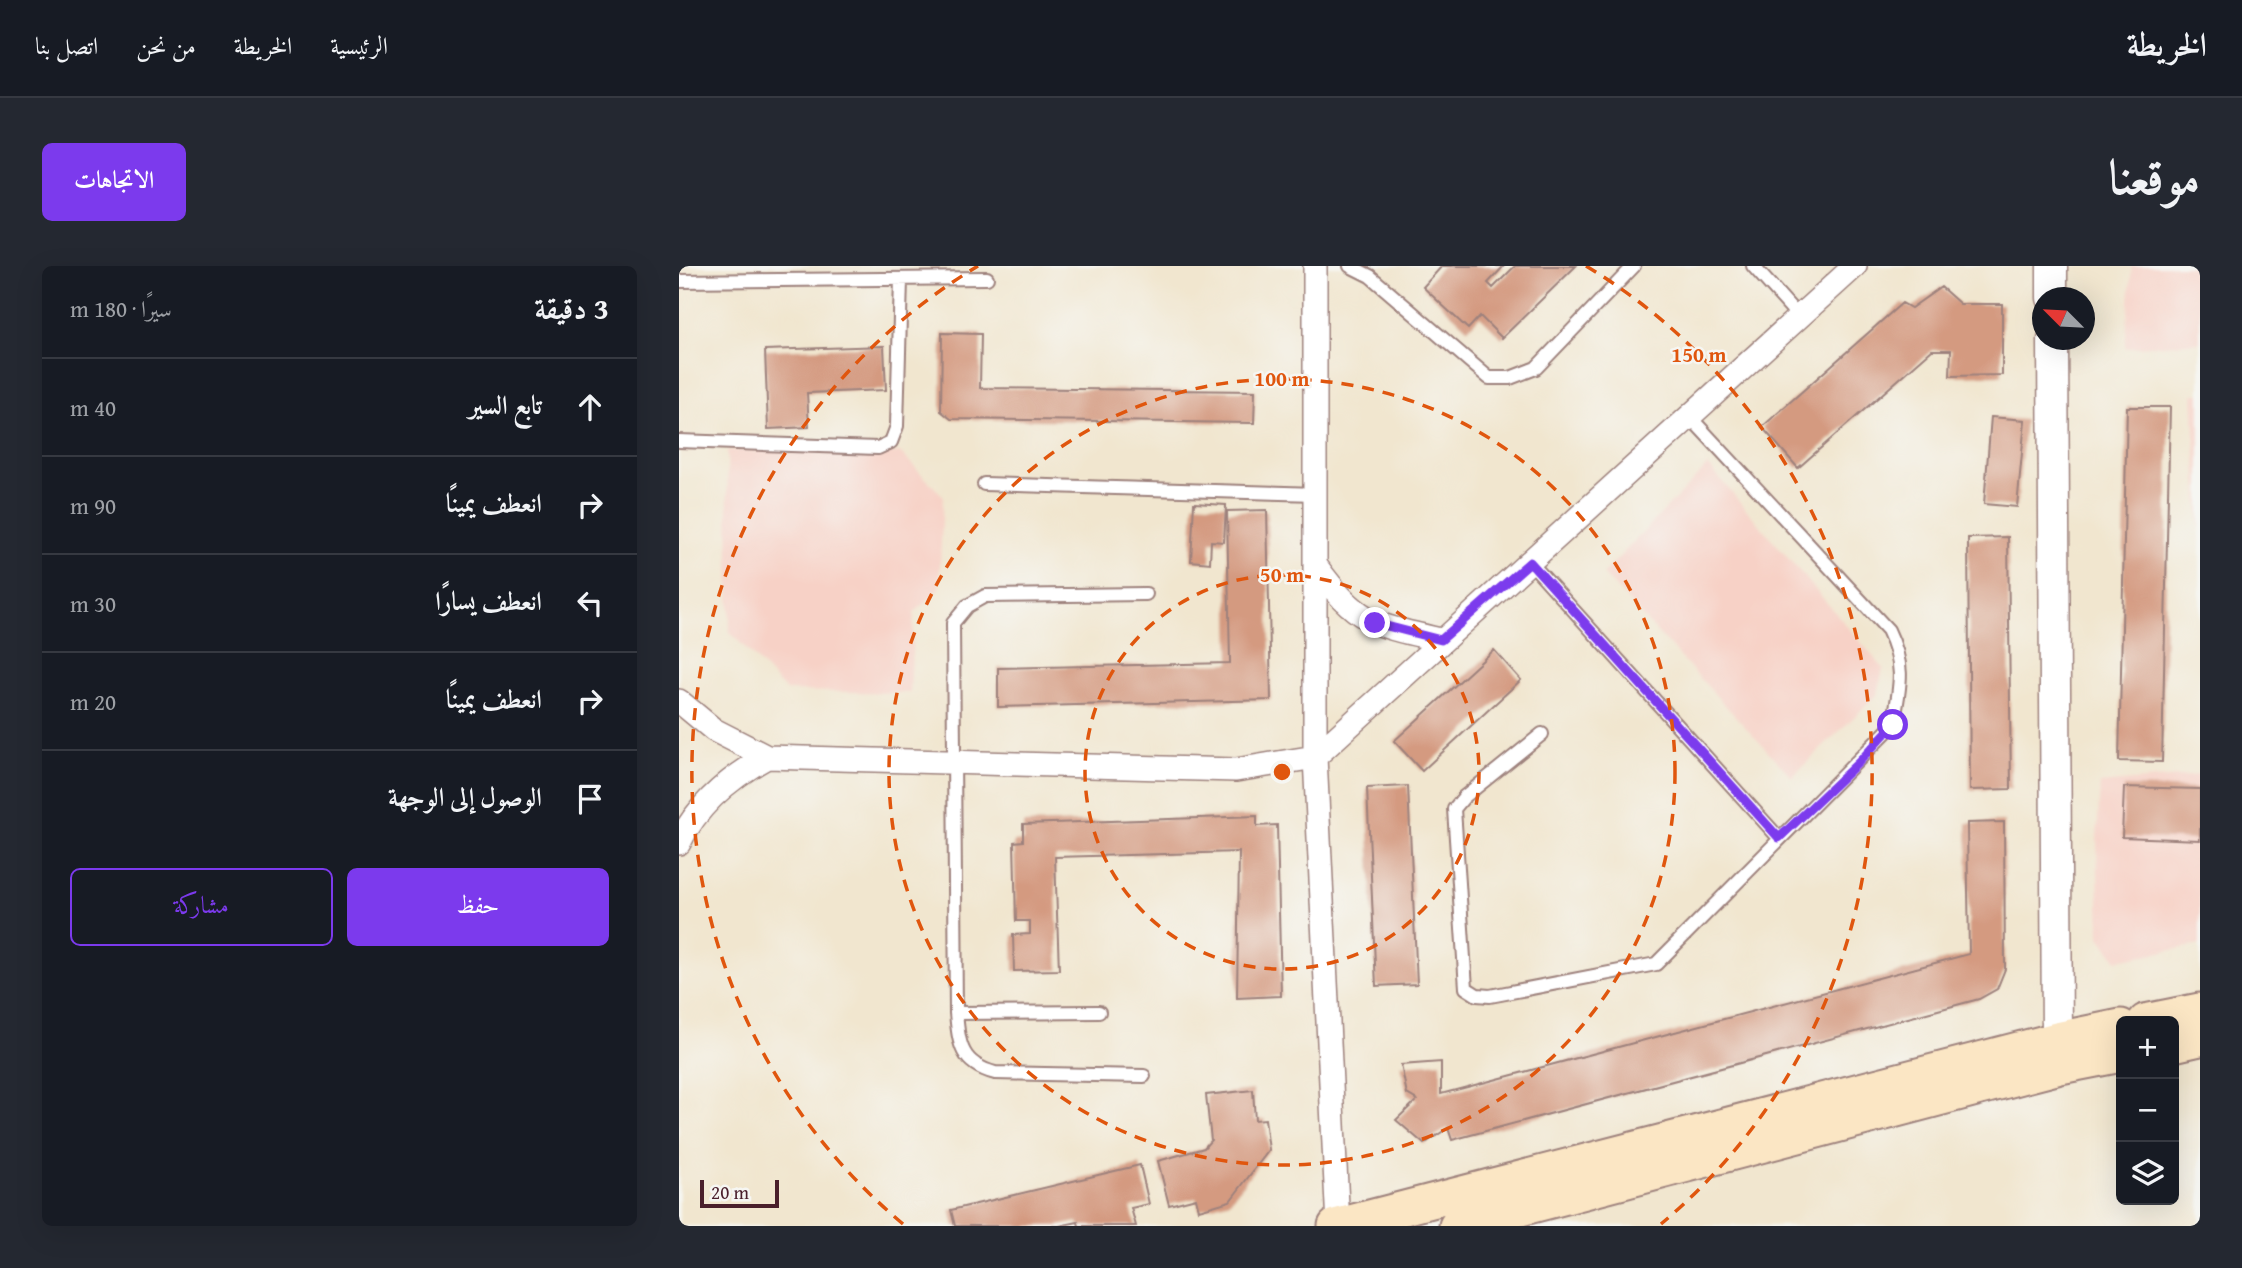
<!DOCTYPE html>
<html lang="ar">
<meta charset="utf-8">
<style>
body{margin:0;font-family:"Gentium Book Plus",Amiri,serif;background:#242831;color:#f1f3f6;direction:rtl}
.controls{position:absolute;right:21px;bottom:21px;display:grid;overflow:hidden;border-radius:10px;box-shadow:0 7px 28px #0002}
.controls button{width:63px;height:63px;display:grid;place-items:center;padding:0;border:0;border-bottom:2px solid #363941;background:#171b24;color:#f1f3f6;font:35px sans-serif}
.compass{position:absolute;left:1353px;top:21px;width:63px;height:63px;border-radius:50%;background:#171b24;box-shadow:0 7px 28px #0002;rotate:294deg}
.scale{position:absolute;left:21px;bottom:18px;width:79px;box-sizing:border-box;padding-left:7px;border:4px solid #4a1f2b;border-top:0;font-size:19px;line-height:24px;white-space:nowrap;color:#4a1f2b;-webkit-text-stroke:5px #f6f6f2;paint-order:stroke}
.stop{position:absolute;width:21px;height:21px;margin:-16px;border:5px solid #7c3aed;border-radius:50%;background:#fff}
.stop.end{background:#7c3aed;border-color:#fff;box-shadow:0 2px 7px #0008}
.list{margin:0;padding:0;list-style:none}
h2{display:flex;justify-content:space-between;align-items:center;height:91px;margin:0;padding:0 28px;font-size:30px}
h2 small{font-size:23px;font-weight:400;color:#9ea1a6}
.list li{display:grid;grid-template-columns:46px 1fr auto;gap:21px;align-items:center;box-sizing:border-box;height:98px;padding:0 28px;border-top:2px solid #363941}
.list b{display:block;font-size:26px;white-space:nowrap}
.list em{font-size:23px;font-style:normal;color:#9ea1a6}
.actions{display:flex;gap:14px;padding:21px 28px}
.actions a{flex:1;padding:16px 0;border:2px solid #7c3aed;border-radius:10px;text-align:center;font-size:24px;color:#7c3aed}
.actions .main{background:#7c3aed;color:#fff}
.icon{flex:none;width:38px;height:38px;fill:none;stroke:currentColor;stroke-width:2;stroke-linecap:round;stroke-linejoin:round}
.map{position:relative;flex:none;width:1521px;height:960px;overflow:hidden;direction:ltr;border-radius:10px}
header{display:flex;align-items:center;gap:42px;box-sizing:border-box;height:98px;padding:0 35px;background:#171b24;border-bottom:2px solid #363941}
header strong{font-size:33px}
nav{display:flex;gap:38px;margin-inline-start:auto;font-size:24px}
.intro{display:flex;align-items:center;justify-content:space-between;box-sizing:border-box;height:168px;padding:0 42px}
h1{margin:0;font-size:49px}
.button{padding:18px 32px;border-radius:10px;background:#7c3aed;color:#fff;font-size:24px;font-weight:700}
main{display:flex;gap:42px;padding:0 42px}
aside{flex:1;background:#171b24;border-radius:10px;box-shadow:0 7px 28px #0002}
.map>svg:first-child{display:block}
.built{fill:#f7d1c6}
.building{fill:#d49a80}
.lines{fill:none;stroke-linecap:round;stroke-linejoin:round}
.service-casing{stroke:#9e827d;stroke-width:16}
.minor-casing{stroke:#9e827d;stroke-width:26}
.tertiary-casing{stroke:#9e827d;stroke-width:33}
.secondary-casing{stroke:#9e827d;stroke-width:37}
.service{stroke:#fff;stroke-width:12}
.minor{stroke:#fff;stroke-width:23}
.tertiary{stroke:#fff;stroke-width:30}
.secondary{stroke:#fbe6c4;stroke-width:33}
.route{stroke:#7c3aed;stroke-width:9}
.ring{fill:none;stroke:#e0560e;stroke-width:3.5;stroke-dasharray:12 9}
.centre{fill:#e0560e;stroke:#f6f6f2;stroke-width:3.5}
.ring-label{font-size:21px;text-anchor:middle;font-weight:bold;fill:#e0560e;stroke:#f6f6f2;stroke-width:5;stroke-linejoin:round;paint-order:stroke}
</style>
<header>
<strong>الخريطة</strong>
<nav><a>الرئيسية</a><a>الخريطة</a><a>من نحن</a><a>اتصل بنا</a></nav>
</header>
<div class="intro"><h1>موقعنا</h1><a class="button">الاتجاهات</a></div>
<main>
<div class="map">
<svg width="1521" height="960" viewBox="0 0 1521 960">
<rect width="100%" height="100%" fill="#f6f6f2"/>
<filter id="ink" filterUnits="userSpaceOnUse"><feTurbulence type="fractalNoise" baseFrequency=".0143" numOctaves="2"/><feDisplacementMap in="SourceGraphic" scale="14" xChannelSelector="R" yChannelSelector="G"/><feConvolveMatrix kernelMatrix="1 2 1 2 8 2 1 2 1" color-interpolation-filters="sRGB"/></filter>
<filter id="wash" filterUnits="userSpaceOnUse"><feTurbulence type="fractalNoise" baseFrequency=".00686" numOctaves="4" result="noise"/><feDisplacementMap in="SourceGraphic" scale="28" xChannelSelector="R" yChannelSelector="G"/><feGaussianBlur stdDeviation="1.57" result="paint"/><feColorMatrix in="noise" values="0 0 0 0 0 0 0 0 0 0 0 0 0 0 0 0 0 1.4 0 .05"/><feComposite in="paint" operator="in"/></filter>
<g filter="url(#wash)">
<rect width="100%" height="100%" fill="#f1e6cf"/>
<path class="built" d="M1453,0H1521V76L1446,82Z
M1514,128H1521V278Z
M48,184L222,187L264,230L260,323L235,347L231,427L107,425L51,366Z
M1029,199L1204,402L1199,428L1113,511L924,308Z
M1521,509V679L1438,694L1421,671L1418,573L1421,518Z"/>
<g id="blocks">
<path class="building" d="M763,0H825L809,17L814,22L836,0H897L823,72L801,50L789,63L744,21Z
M1262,21L1281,38H1323V109L1271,110L1272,84H1253L1119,202L1083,161L1223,37L1232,42Z
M263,67L302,68L301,122L576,125L575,157L272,153L262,145Z
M205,80L207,124L128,127L130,161L89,163L86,84Z
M1448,141H1491L1483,496L1440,495Z
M1312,151L1346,154L1338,241L1305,238Z
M515,237L547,239L545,276L532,275L531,297L512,295Z
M588,244L592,434L319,441V402L551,397L548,245Z
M1329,271L1332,523L1291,524L1289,272Z
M815,384L842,414L743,505L715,475Z
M729,520L738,718L697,720L688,522Z
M1445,521L1521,523V574L1443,571Z
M578,550V560L598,559L602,730L558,732L560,586L376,591L380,704L335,705L334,669L351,668V655H337L335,576L344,575V558Z
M1325,556L1326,703L1318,723L1300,733L773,874L769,862L745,878L717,854L738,834L728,828L722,799L762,796V828L1290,688L1288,557Z
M574,824L576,854L586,853L590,884L551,935L520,944L517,932L490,939L479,895L525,882L532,874L527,829Z
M461,899L470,938L452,942L457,960H400L399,956L380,960H276L272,944Z"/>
</g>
</g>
<g filter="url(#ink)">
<use href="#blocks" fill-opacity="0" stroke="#9e827d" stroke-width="2"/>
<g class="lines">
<defs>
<path id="service" d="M671,0L691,10L810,112H831L857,102L955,0
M1074,0L1120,51
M0,15L308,12
M0,175L199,182L212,176L218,160L222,13
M305,218L637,228
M851,296L1100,572
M863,468L785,531L775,543L787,722L798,729L811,730L977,698L1214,459C1221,420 1227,401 1209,364L1011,151
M420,746L277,747L274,357L288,340L306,330L467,328
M277,747C280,779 282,798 316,807L465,810"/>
<path id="minor" d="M636,0V491L659,960
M637,300C679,358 695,359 762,374
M0,435L35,464L88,491L557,504L636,491L1176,0
M0,577C18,539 52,511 88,491"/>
<path id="tertiary" d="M1373,0V32
M1374,74L1378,773L1381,797"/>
<path id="secondary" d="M1466,755L1521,744
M1495,779L1521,773
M656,960L1378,773L1442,760
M777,960L1381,801L1442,789"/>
</defs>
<use href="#service" class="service-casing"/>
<use href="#minor" class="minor-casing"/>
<use href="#tertiary" class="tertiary-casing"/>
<use href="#secondary" class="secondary-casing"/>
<use href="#service" class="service"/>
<use href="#minor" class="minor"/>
<use href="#tertiary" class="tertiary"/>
<use href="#secondary" class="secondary"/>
</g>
</g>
<g class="lines" filter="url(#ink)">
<path class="route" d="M696,357L762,374L851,296L1100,572L1180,496L1214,459"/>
</g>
<g class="ring">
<circle cx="603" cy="506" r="197"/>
<circle cx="603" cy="506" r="393"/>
<path d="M224 958A590 590 0 0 1 299 0M907 0A590 590 0 0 1 982 958"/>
</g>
<circle cx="603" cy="506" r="10" class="centre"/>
<g class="ring-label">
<text x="1020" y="96">150 m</text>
<text x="603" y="120">100 m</text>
<text x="603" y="316">50 m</text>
</g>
</svg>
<div class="controls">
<button>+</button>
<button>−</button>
<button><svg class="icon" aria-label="layers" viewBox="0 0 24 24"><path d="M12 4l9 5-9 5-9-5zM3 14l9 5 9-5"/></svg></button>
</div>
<svg class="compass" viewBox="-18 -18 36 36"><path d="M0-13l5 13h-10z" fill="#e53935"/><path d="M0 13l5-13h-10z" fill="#9ea1a6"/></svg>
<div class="scale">20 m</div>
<div class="stop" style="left:1214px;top:459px"></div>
<div class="stop end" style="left:696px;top:357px"></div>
</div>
<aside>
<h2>3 دقيقة<small>سيرًا · 180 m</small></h2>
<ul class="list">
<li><svg class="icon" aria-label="ahead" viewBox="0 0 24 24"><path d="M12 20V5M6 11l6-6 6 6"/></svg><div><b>تابع السير</b></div><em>40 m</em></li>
<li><svg class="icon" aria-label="right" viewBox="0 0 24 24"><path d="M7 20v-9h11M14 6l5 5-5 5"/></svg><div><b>انعطف يمينًا</b></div><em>90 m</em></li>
<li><svg class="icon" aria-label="left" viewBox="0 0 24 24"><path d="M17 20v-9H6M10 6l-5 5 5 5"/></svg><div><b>انعطف يسارًا</b></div><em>30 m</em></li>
<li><svg class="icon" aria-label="right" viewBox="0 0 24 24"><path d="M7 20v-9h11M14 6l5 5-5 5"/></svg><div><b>انعطف يمينًا</b></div><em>20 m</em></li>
<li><svg class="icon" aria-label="arrive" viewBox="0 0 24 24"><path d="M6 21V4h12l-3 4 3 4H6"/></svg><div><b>الوصول إلى الوجهة</b></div></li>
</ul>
<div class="actions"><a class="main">حفظ</a><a>مشاركة</a></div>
</aside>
</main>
